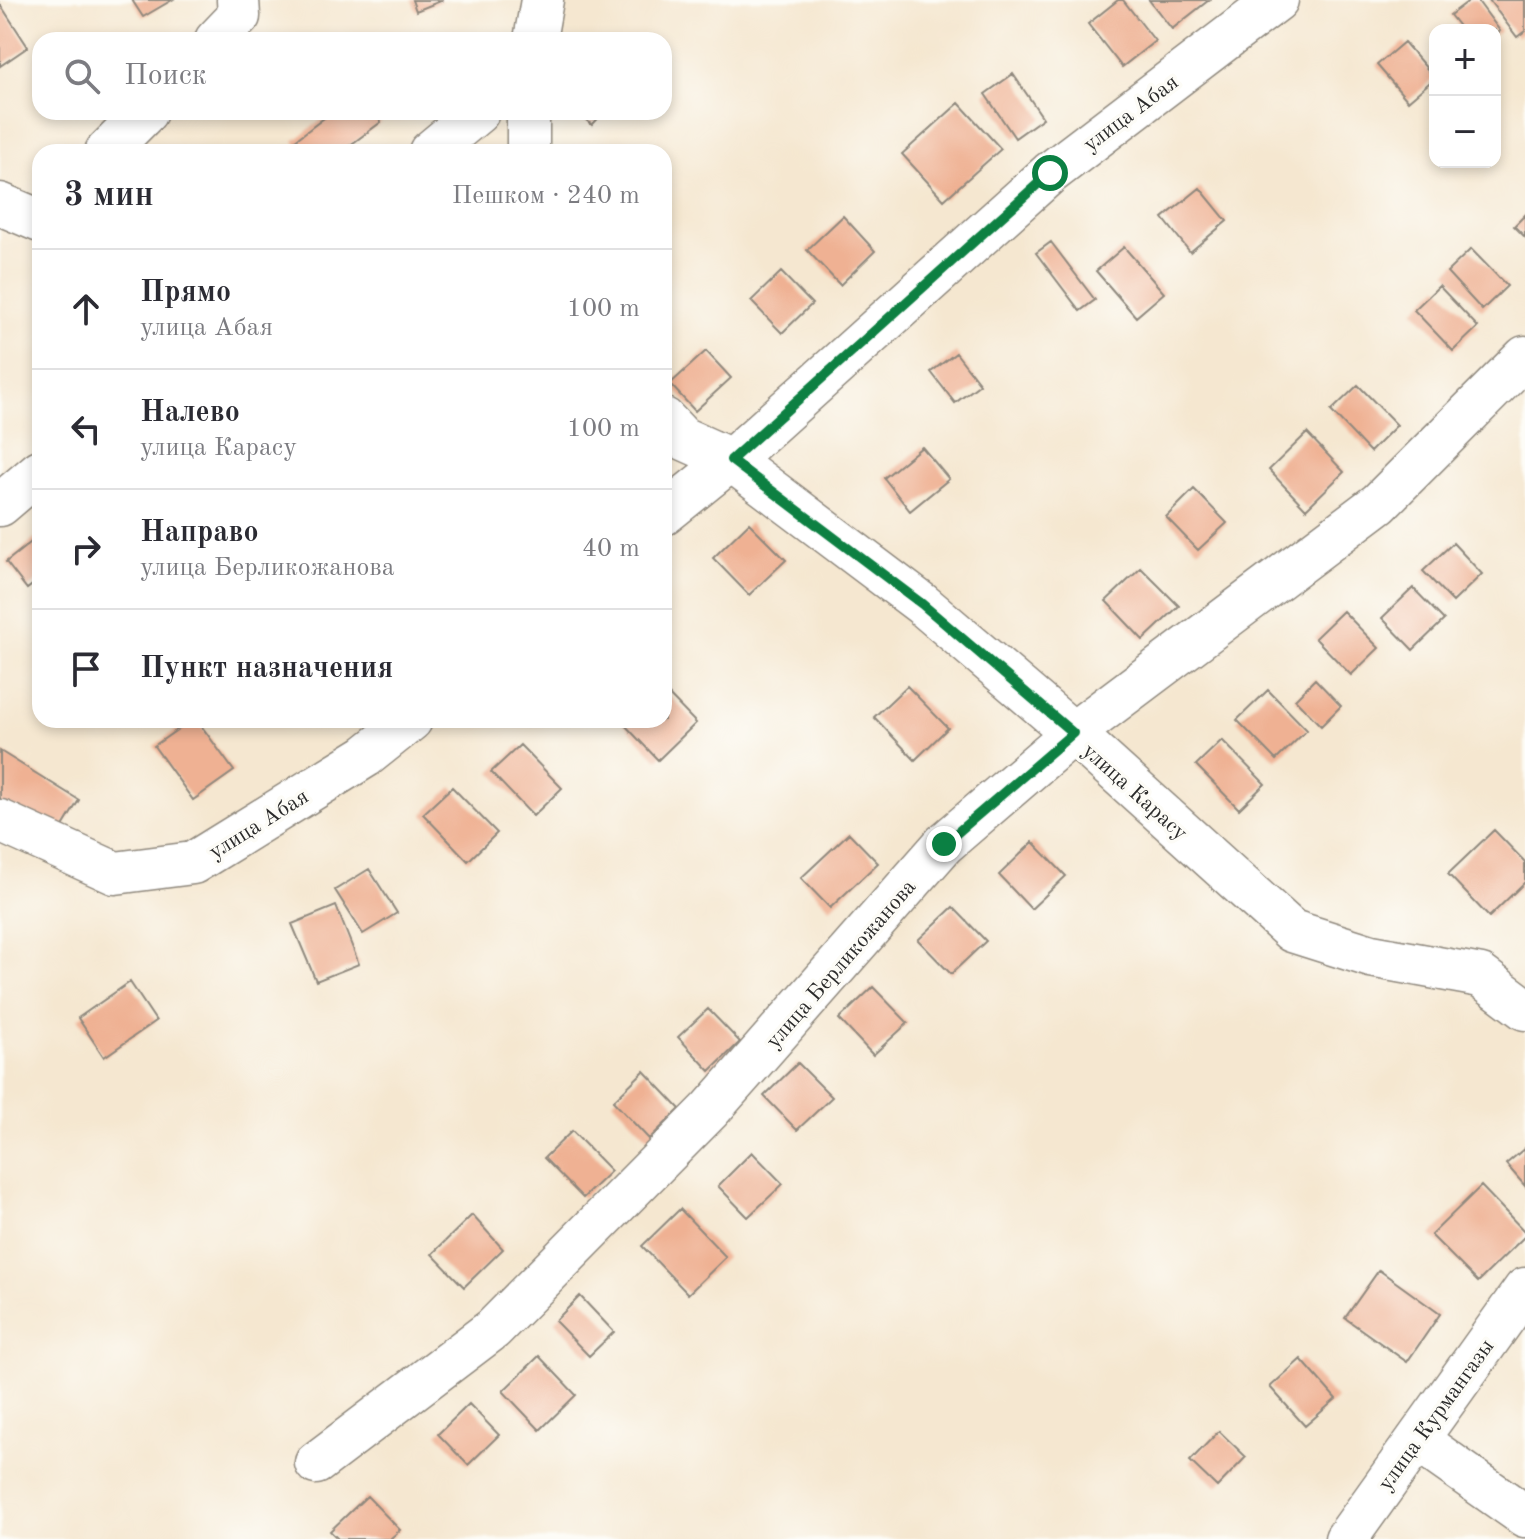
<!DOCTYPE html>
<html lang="ru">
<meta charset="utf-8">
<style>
body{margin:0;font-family:"Old Standard TT",serif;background:#f2f2f3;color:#2b2b33}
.controls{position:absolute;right:24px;top:24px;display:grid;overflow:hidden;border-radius:16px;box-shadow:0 4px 12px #0003}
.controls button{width:72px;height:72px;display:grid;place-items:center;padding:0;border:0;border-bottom:2px solid #e1e1e2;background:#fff;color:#2b2b33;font:40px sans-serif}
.stop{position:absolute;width:24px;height:24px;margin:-18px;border:6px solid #0b8043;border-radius:50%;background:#fff}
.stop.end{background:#0b8043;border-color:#fff;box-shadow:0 2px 8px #0008}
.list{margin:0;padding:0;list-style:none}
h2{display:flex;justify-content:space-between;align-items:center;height:104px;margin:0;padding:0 32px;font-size:34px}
h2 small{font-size:26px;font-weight:400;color:#7c7c81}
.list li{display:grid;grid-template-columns:52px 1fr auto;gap:24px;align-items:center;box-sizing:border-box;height:120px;padding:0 32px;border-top:2px solid #e1e1e2}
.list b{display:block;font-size:30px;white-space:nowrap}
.list p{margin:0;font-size:26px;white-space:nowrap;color:#7c7c81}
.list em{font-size:26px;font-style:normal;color:#7c7c81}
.icon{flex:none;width:44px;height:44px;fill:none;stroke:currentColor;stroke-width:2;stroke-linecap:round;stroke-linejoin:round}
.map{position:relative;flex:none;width:1525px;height:1539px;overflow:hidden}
.search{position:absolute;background:#fff;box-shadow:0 4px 12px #0003;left:32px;top:32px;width:640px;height:88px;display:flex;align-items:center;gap:20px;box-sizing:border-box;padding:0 28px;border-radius:24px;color:#7c7c81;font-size:30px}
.panel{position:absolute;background:#fff;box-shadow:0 4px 12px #0003;left:32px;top:144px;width:640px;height:584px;border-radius:24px}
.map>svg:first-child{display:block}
.building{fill:#efb193}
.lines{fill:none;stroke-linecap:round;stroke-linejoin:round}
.minor-casing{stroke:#90897e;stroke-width:45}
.minor{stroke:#fff;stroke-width:42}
.route{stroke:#0b8043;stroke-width:10}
.labels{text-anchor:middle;stroke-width:7;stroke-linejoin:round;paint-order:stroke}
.street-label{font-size:22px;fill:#2b2b2b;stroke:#fdfcf7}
</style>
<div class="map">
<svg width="1525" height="1539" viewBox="0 0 1525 1539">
<rect width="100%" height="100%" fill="#fdfcf7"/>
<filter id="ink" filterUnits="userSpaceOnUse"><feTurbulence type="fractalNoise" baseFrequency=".0125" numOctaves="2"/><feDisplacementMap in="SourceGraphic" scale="16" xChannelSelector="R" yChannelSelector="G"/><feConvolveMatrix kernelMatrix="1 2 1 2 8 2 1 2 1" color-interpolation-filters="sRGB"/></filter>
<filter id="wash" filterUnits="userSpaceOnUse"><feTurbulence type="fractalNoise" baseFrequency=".006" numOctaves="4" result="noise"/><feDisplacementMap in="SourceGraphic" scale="32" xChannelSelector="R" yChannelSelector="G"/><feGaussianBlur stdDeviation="1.8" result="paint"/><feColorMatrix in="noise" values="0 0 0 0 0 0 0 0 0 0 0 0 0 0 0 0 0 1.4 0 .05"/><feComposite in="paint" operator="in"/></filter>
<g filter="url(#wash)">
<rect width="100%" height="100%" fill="#f5e7d0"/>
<g id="blocks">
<path class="building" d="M132,0H172L143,17Z
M412,0H443L416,11Z
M1118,0H1123L1155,41L1122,67L1088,24Z
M1149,0H1209L1172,29Z
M1470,0H1477L1500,31L1495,35V30H1462L1450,15Z
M1489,0H1525V31L1517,37Z
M0,4L28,47L0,66Z
M1404,42L1435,78L1408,101L1377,65Z
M1013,74L1043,118L1015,138L985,94Z
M959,103L1001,149L944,200L902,154Z
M332,112H373L381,122L341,152H302L294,141Z
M577,112H604L592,125Z
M1200,188L1227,221L1190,252L1163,218Z
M1525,215V237L1514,226Z
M843,216L875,251L840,285L807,250Z
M1051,242L1095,300L1080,311L1036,253Z
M1124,247L1164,293L1136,317L1096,271Z
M1471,249L1507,286L1482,310L1447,272Z
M781,272L812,304L782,333L751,301Z
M1439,286L1478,327L1453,351L1414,310Z
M706,351L731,378L695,411L670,384Z
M956,353L980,384L955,403L931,372Z
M1358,385L1397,425L1370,452L1331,411Z
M1307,433L1344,472L1306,509L1269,470Z
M922,447L949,479L910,511L884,478Z
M1194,489L1227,523L1198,550L1166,517Z
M749,523L786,560L749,595L713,558Z
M40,535V579L27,589L6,562Z
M1453,543L1482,574L1453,602L1423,571Z
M1141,568L1179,606L1143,640L1106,601Z
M1413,588L1444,620L1413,650L1382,618Z
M1343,611L1379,648L1351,675L1315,638Z
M1315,679L1341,706L1321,726L1295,699Z
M907,686L948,728L915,760L874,717Z
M664,690L696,723L658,760L623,723L664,720Z
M1268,690L1307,730L1276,760L1237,720Z
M191,720H197L234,771L193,800L154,746Z
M1222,740L1265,784L1239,809L1196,765Z
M520,745L562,788L533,816L491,772Z
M0,751L79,800L56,838L0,803Z
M452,787L497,833L468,861L423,814Z
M1494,830L1525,862V882L1489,917L1448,874Z
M849,833L878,863L830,908L801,878Z
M1033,842L1066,876L1031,909L999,875Z
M369,869L397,913L363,934L335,890Z
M336,906L359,964L316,981L292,924Z
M953,907L986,941L951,974L918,940Z
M130,982L156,1021L104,1057L78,1018Z
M873,987L908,1023L873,1055L839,1019Z
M708,1009L740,1042L710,1071L678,1037Z
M798,1063L832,1097L797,1130L764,1096Z
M644,1071L680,1109L649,1139L613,1101Z
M572,1131L611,1171L583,1198L544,1158Z
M1525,1148V1186L1506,1164Z
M752,1152L783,1184L748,1217L718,1186Z
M1481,1186L1525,1232V1236L1478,1282L1431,1235Z
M680,1209L726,1257L688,1294L642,1246Z
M472,1215L503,1249L464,1287L432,1254Z
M1379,1270L1440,1314L1407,1362L1345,1318Z
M580,1296L614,1332L589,1356L555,1321Z
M539,1356L576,1395L540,1430L503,1391Z
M1301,1359L1336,1399L1305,1426L1270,1387Z
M469,1404L499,1435L468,1465L438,1434Z
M1219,1431L1246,1457L1217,1487L1190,1461Z
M367,1496L400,1530L390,1539H338L330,1531Z"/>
</g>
</g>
<g filter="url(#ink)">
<use href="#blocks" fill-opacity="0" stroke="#90897e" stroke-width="2"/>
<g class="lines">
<defs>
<path id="minor" d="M216,40L239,16L238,0
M535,40L542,0
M106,152L146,112
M430,152L478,112
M528,152V112
M0,204L40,221
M664,419L682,438L731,460L922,604L1073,733L1292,931L1371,956L1481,976L1525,1009
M0,505L40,471
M664,514L731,460L1050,173L1277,0
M0,821L115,873L193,863L366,756L411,720
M1417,1440L1525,1516
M316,1463L493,1329L710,1110L944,844L1073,733L1379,503L1525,357
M1346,1539L1525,1289"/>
</defs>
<use href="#minor" class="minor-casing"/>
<use href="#minor" class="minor"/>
</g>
</g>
<g class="lines" filter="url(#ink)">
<path class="route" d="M944,844L1073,733L922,604L731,460L1050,173"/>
</g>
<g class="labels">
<g class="street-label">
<text transform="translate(1130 112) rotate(-37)" y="8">улица Абая</text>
<text transform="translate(1136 791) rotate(42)" y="8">улица Карасу</text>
<text transform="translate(258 823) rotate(-32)" y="8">улица Абая</text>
<text transform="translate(840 963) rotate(-49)" y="8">улица Берликожанова</text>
<text transform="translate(1435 1414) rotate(-54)" y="8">улица Курмангазы</text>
</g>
</g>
</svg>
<div class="controls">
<button>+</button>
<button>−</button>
</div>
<div class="stop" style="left:1050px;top:173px"></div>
<div class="stop end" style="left:944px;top:844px"></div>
<div class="search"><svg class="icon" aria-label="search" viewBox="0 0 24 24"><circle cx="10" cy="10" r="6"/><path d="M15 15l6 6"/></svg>Поиск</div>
<section class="panel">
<h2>3 мин<small>Пешком · 240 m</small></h2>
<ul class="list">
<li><svg class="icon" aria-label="ahead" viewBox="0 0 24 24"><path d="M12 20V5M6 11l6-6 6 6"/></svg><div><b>Прямо</b><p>улица Абая</p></div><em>100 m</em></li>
<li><svg class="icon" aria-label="left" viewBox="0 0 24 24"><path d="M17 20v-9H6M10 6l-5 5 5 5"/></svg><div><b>Налево</b><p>улица Карасу</p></div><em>100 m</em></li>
<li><svg class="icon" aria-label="right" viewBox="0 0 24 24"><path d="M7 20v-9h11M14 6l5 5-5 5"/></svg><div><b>Направо</b><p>улица Берликожанова</p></div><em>40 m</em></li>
<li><svg class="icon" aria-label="arrive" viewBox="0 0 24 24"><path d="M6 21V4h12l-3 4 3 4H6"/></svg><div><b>Пункт назначения</b></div></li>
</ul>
</section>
</div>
